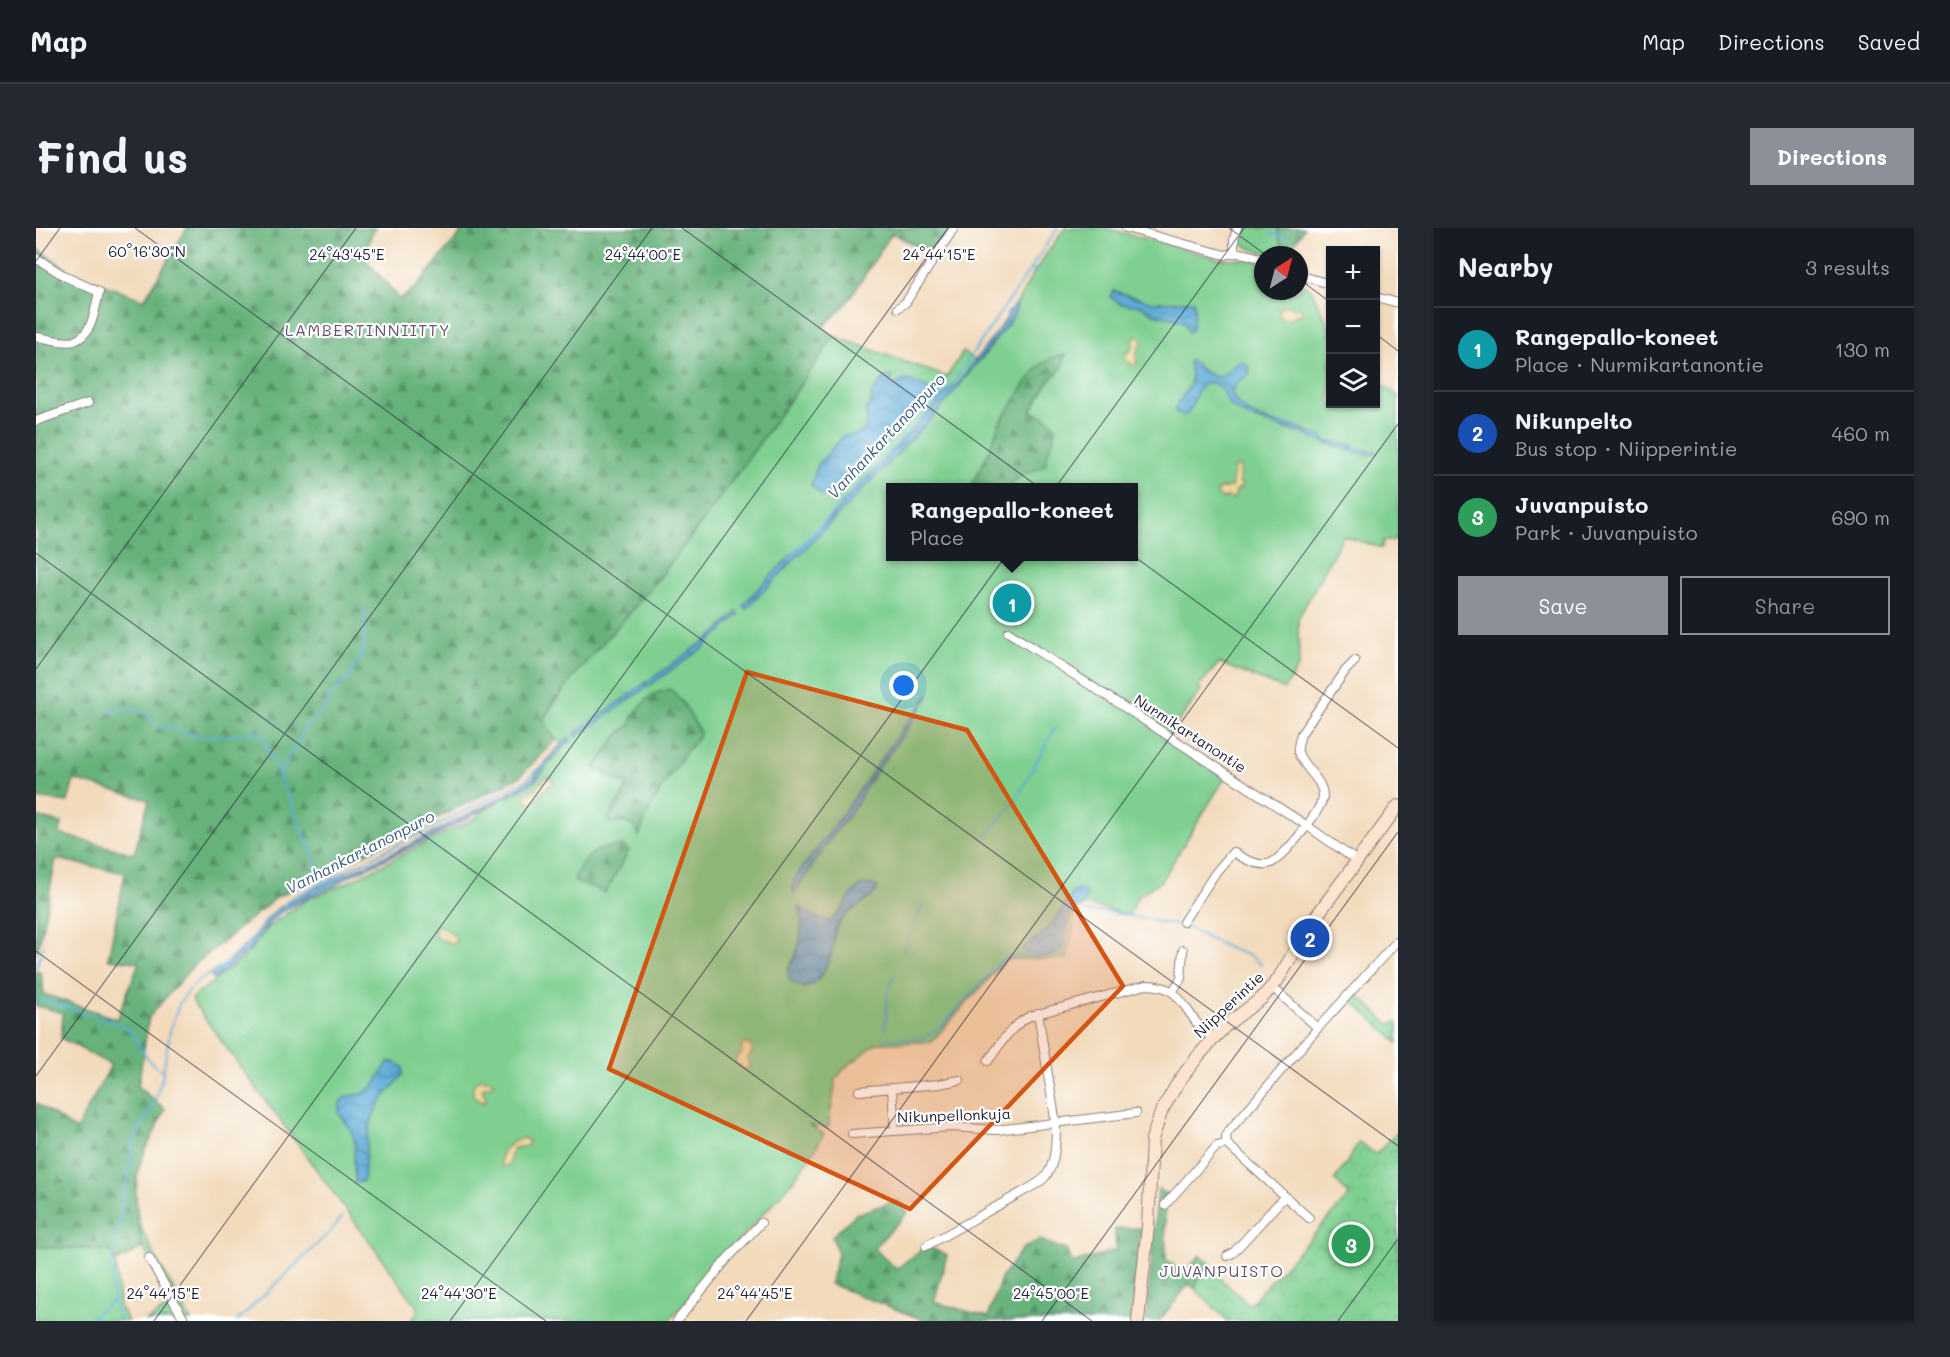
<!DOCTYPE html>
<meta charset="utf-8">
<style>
body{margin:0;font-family:Mali,sans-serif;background:#242831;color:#f1f3f6}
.controls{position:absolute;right:18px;top:18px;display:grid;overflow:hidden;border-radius:0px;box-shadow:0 2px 4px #0004}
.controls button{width:54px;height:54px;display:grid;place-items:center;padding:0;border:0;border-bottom:2px solid #363941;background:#171b24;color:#f1f3f6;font:30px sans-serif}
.compass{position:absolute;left:1218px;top:18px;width:54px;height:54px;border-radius:50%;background:#171b24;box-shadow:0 2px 4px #0004;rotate:36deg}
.you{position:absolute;left:868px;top:458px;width:21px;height:21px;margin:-15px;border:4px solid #fff;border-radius:50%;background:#1a73e8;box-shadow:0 0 0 9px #1a73e833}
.badge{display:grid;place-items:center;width:39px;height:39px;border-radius:50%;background:#8c9099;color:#fff;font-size:20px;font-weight:700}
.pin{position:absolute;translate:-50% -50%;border:3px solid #fff;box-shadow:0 2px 6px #0006}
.popup{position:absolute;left:850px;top:255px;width:252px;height:78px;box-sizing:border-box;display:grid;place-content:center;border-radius:0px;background:#171b24;filter:drop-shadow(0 2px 4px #0005);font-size:20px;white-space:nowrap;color:#9ea1a6}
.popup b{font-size:22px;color:#f1f3f6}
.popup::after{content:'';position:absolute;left:50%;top:100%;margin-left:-12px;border:12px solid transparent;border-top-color:#171b24}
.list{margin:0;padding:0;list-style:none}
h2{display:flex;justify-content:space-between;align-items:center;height:78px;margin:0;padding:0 24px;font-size:26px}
h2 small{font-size:20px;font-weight:400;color:#9ea1a6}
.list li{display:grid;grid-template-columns:39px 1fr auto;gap:18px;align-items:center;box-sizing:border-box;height:84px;padding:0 24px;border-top:2px solid #363941}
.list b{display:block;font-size:22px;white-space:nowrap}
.list p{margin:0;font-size:20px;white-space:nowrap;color:#9ea1a6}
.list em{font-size:20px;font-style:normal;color:#9ea1a6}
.actions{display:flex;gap:12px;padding:18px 24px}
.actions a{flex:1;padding:14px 0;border:2px solid #8c9099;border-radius:0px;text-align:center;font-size:21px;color:#8c9099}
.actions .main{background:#8c9099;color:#fff}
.icon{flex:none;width:33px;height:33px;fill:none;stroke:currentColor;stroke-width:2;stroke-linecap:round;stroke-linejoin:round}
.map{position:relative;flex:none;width:1362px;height:1093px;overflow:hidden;border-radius:0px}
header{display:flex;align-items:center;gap:36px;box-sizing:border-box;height:84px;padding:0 30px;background:#171b24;border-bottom:2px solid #363941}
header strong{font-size:28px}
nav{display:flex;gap:33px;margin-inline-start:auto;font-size:21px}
.intro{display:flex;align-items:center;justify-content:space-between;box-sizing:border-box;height:144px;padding:0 36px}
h1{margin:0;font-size:42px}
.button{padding:15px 27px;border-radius:0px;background:#8c9099;color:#fff;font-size:21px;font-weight:700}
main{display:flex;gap:36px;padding:0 36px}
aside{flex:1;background:#171b24;border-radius:0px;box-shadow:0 2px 4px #0004}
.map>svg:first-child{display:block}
.grass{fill:#7ecf90;stroke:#507866;stroke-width:1.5;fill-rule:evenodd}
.forest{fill:url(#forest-firs);stroke:#446a5a;stroke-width:1.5}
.sand{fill:url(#sand-dots);stroke:#887e6c;stroke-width:1.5}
.park{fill:url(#park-crowns);stroke:#507866;stroke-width:1.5}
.water{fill:url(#water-waves);stroke:#406789;stroke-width:1.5}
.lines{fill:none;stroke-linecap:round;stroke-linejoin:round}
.stream{stroke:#5dacd7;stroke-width:2}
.street-casing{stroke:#8a7e7b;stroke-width:10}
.secondary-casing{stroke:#8a7e7b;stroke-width:14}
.street{stroke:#fff;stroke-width:8}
.secondary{stroke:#fde4d1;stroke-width:12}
.marked{fill:#d45411;fill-opacity:0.2;stroke:#d45411;stroke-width:4.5;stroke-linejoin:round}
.ticks{fill:none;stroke:#22223b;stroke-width:1.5;stroke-opacity:0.45}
.labels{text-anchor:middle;stroke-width:4.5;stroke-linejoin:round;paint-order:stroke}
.street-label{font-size:15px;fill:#22223b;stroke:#fff}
.neighbourhood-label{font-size:16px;letter-spacing:1.5px;fill:#66546e;stroke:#fff}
.water-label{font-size:16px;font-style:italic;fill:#3d6081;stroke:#fff}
.ticks-label{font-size:15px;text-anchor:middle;fill:#22223b;stroke:#fff;stroke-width:4.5;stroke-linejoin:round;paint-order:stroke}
</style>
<header>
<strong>Map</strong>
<nav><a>Map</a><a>Directions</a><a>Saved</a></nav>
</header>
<div class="intro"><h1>Find us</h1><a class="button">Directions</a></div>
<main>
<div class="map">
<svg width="1362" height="1093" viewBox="0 0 1362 1093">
<defs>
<pattern id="forest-firs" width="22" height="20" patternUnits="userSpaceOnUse" patternTransform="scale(1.5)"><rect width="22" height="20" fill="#66b27a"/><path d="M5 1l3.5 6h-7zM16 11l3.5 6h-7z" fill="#549065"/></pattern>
<pattern id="sand-dots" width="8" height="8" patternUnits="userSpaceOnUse" patternTransform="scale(1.5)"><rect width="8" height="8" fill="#eeda9e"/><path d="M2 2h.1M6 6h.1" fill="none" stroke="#ccbb89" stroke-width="1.8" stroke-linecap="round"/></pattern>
<pattern id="park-crowns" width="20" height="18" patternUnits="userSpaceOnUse" patternTransform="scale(1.5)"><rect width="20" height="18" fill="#7ecf90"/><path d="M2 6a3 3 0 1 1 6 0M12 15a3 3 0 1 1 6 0" fill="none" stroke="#6db17d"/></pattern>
<pattern id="water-waves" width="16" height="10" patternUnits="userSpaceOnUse" patternTransform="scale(1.5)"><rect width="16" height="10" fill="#5dacd7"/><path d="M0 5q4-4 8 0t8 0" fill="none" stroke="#4c8cb0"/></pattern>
</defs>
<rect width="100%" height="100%" fill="#fff"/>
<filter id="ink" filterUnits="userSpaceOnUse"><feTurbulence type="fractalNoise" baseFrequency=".0167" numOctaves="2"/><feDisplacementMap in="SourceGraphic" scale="12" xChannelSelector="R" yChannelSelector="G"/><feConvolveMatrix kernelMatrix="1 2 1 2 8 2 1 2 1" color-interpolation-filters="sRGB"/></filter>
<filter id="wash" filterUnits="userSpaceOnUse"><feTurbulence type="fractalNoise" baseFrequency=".008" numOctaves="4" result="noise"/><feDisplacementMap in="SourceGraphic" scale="24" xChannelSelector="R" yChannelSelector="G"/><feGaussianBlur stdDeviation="1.35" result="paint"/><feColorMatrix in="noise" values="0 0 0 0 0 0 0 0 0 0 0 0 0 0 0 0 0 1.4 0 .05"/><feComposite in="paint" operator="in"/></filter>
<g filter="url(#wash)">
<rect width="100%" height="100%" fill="#f2dabb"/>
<path class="grass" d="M1029,0H1070L1184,31H1212L1227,35V63H1263V54L1275,61L1294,101V176H1340V152L1362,168V307L1357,313H1347L1346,320L1307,308L1262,391L1263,438L1248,461L1183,435L1163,458L1165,463L1129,512L1189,550L1125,653L1102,668L1093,687L1051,677L1040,682L1036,690L1037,702L1031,731H975L968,734L895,814L841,815L808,841L800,851L792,900L773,897L788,906C766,948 731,982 699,1016C676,1041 655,1067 633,1093H375L381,1084L380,1077L159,777L156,770L211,727L232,699L270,672L308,656L440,590L447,582L499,553L518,528L529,517L520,512L507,492C537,442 582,401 619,355C682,275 740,192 798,108L911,149L927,124L942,134L947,129L974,93L979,84L981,75L998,44ZM854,260H1098V328H854Z
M1204,0H1242C1243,11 1243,19 1254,24V27C1237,27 1215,25 1202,12Z
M103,995L118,1026L155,1093H110L137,1077L107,1019Z
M0,1019L72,1022L79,1027L83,1078L92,1093H0Z"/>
<path class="forest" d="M151,0H339L336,5L328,30L364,71L380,59L429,0H912L897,27L856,5L810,76L787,99L798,108C740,193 682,275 619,355C582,401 537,442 507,492L520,512L482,550L241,669L156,739L113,789L102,859L129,881C122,900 110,917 104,936C96,964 102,991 107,1019L79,1035L78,1027L71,1022L0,1019V875L40,902L75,837L25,810L27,785L0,778V743L5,745L8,766L81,791L103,734L72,731L89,645L20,631L3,717L0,725V589L26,595L24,606L98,626L113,572L38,552L32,574L0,570V20L37,45L108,72Z
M1242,0H1268L1254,24C1243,19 1243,11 1242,0Z
M1030,126L1026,140L1012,154L995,183L1011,190L1019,198C1020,212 1010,222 1010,236C998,246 982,244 974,259H935L952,225L963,196L988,158L1002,139L1017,129Z
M634,461C649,472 654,489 664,504C660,516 654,517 648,527C631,553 612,578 603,608L598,598L590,595H571C574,581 588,572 591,557L558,540L585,503L594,497L598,487L611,471L618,466Z
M588,618L593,623L569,665L559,660L539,654C538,648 540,646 543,641C554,621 567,619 588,618Z
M1122,960L1133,968L1127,976L1129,986L1130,1031L1148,1046L1164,1027L1175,1036L1162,1052L1159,1061L1153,1056L1123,1093H1110Z
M861,972L872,984L838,1020L860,1041L890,1018L911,1027L898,1074L952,1089L965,1050L986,1021L1004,1012L1030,1022L1036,1036L1080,1022L1079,1001L1105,1000L1095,1093H890L794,1056L802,1026L796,1008L820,986Z"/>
<path class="sand" d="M1246,78L1263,79L1267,85L1263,87H1259C1254,93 1249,93 1243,88L1244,80Z
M1101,108L1105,110L1106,113L1100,126L1101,135L1098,138L1090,132L1089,127L1096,120L1098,111Z
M1200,238L1204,239L1203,252L1206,258L1200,263L1198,271L1190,269L1187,271L1181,267L1182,261L1195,259C1198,252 1194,244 1200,238Z
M509,550H515L518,554L504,565L497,575L493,574L489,569L490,566L500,560Z
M401,697C407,697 414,706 420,709V714L414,716L413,714L398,709Z
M709,815L715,818L716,825L711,831L715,838L708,842L699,834L701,829L706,825V818Z
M445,851L456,853L458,854L457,857L451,858L446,861L450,871L447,875L439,870C435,862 436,854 445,851Z
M486,910L493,913L491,918L477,920L473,937L466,939C460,925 474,914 486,910Z"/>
<path class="park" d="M1319,765L1353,796L1362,794V815L1317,774L1315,769Z
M1362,903V1086L1356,1093H1192L1159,1061L1162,1052L1172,1039L1213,1077L1314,967L1298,952L1306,942L1323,914L1340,926Z"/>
<path class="water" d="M1078,63L1115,74L1157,73L1159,80L1156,102L1153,104L1148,94L1131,88L1119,87L1106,78L1085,76L1074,69Z
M980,75L979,84L974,93L920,162L903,182L851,237L710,381L707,378L716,367L780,302C791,296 798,284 806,276C839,244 869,208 902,176C901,168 895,167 888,170L840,226L792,269L786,268L775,257L782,237L807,208L821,207L829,201L831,192L829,181L836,174L835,166L848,150L857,148L854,156L855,158C859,157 864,153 869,152C880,152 898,163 905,171L924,153L971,90V86Z
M1155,132L1166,142L1181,150C1193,147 1195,133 1208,134L1213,139L1214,145L1201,155L1195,164C1204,188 1235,195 1257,198C1268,200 1278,208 1288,209L1289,213L1311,216L1329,223H1340V225L1335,227L1318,224L1277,211L1271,206L1252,202L1213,189L1194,178L1185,161L1176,154C1156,155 1162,178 1150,187L1139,184V180L1154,157L1155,149L1153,134Z
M701,384L703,387L667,420L540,509L538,506L549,498L680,405Z
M894,466L870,503L832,555L822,574L788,620L758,665L756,656L761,647L799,597L867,500Z
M533,510L535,512L518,528L499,553L393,611L315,647L299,657L274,668L245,684L234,694L213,722L178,751L174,746L186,739L217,710L229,693L242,680L282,659L373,617L479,562L497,550L519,522Z
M832,656L841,659V662C832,677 809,680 800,701C798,706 798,713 797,719C793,736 786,754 769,760L754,753L752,742L760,727L765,707L766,691L763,679L778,689L793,693C811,684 811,659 832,656Z
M1041,662L1047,663L1051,667C1050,678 1042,676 1037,683C1025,698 1037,721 1016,727C1007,730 997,728 989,724L987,719L1007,706L1018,693L1037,664Z
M352,834H357L367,839V846C360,857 350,865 343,876C330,898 330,925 328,951L326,954L319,955L318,931L319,914L312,897L303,885V880L305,873L309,869L326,866L336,859L340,855Z"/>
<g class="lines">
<path class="stream" d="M1235,5L1251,11
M994,41L1001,43
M753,331L914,159L1022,0
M69,484C97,482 104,475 122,499H135L148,506L172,509L225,504L288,654
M243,548L271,497L292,477L293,469L314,449L327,424L329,380
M949,609L979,573L1019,500
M248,677L255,670L489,553L510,534
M1049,684H1072L1140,697
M1152,700L1192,720L1214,728L1225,736
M212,714L220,705
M867,724L886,677
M0,741L7,718
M0,770L84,796C88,799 93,801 96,805C104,816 112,839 127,842
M849,802L852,764L857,749
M849,811L888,810L907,797L967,731L981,727L992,729L997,726
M51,1093L77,1072
M83,1093L77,1072L76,1029L97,918L104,900L120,870L126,850L134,803L143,776L151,764L163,753L189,736
M201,1093L295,1003L307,988"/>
</g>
</g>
<g filter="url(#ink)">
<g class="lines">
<defs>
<path id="street" d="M1090,0L1189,27C1203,22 1213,27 1227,31
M1198,24V12L1201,0
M0,30L30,49L63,64C59,80 57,107 38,113C28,116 11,110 0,109
M1263,47L1294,56
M1340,69L1362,75
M862,80L870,74L918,0
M0,193L52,175
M972,404L1270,597L1321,633
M1147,694L1180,644L1197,624C1206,630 1220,638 1232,636C1245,634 1285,583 1287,569C1288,552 1266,539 1262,524C1261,518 1264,511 1265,506L1310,442L1319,433
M1236,759L1282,800
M1137,763L1145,750L1147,722
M952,833C965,816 974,798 994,788L1110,757C1141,757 1144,773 1160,794C1165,801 1171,806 1177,811
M856,861L859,903
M823,863L903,856L924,852
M816,906L915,899L961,902L1100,885
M1129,977L1181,918L1191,916
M1273,990L1191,916L1190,909L1192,904L1282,800L1362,712
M890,1018L997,958C1001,955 1006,953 1009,949C1020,937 1020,911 1020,896L1002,785
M1191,1028L1197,1025L1249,968
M113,1030L149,1093
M641,1093L691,1031L725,995"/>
<path id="secondary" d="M1102,1093L1112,998L1116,911L1126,882L1143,853L1163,827L1189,798L1226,770L1241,753L1279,690L1362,578"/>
</defs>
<use href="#street" class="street-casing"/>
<use href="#secondary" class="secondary-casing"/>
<use href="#street" class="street"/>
<use href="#secondary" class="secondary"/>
</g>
</g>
<path class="marked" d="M711,444L931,502L1087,758L874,981L573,841Z"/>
<path class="ticks" d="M99,0L1362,918M646,0L1362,520M1193,0L1230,27M0,33L24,0M1263,51L1294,74M1340,106L1362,123M0,325L1056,1093M0,441L320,0M0,723L510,1093M0,848L616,0M118,1093L912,0M414,1093L1208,0M710,1093L1362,196M1006,1093L1362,604M1302,1093L1362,1011"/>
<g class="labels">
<g class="street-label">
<text transform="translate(1154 506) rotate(33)" y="5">Nurmikartanontie</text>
<text transform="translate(1193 777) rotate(-43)" y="5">Niipperintie</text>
<text transform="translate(918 888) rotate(-2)" y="5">Nikunpellonkuja</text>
</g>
<g class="neighbourhood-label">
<text x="332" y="108">LAMBERTINNIITTY</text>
<text x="1186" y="1049">JUVANPUISTO</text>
</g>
<g class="water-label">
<text transform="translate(850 208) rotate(-47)" y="6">Vanhankartanonpuro</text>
<text transform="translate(324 624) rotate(-27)" y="6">Vanhankartanonpuro</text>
</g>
</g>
<g class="ticks-label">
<text x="111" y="29">60°16'30"N</text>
<text x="607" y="32">24°44'00"E</text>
<text x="903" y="32">24°44'15"E</text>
<text x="311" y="32">24°43'45"E</text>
<text x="127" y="1071">24°44'15"E</text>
<text x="423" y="1071">24°44'30"E</text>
<text x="719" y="1071">24°44'45"E</text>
<text x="1015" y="1071">24°45'00"E</text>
</g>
</svg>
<div class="controls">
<button>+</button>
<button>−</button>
<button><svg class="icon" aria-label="layers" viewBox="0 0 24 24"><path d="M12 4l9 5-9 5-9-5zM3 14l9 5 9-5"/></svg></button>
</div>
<svg class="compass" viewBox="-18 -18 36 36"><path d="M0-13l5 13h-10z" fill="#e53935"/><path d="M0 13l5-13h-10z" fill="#9ea1a6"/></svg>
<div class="you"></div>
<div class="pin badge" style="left:976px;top:375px;background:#0f9aa8">1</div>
<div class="popup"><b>Rangepallo-koneet</b>Place</div>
<div class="pin badge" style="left:1274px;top:710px;background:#1a4fb4">2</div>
<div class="pin badge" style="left:1315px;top:1016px;background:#2e9e5b">3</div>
</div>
<aside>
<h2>Nearby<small>3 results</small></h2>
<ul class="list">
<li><span class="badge" style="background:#0f9aa8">1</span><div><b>Rangepallo-koneet</b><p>Place · Nurmikartanontie</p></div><em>130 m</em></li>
<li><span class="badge" style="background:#1a4fb4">2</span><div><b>Nikunpelto</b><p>Bus stop · Niipperintie</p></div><em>460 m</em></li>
<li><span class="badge" style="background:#2e9e5b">3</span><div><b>Juvanpuisto</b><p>Park · Juvanpuisto</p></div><em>690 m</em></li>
</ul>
<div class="actions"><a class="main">Save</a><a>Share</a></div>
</aside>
</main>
